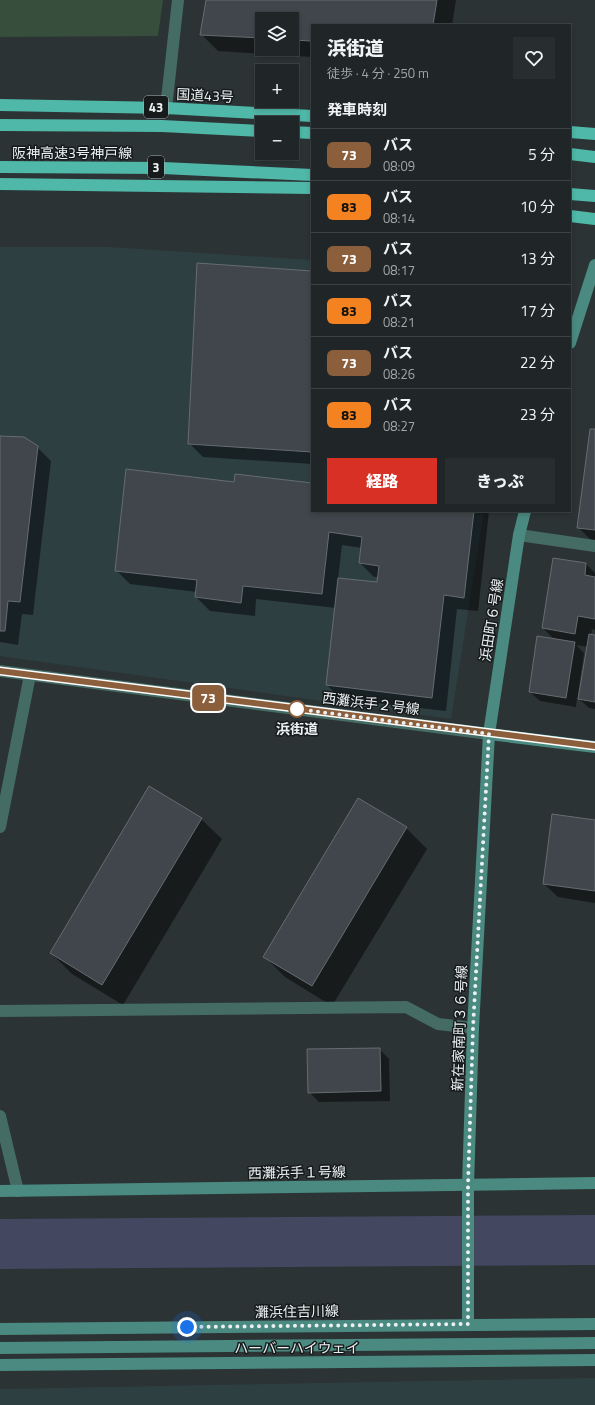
<!DOCTYPE html>
<html lang="ja">
<meta charset="utf-8">
<style>
body{margin:0;font-family:"Titillium Web","Noto Sans JP",sans-serif;background:#282e30;color:#f1f3f6;height:100vh;display:flex;flex-direction:column;font-size:15px;white-space:nowrap}
*{box-sizing:border-box;margin:0}
p{font-size:13px;color:#a2a5a8}
.icon{flex:none;width:22px;height:22px;fill:none;stroke:currentColor;stroke-width:2;stroke-linecap:round;stroke-linejoin:round}
.map{position:relative;flex:1;overflow:hidden}
.drawer{position:absolute;left:311px;top:24px;width:260px;height:488px;display:flex;flex-direction:column;background:#202628;border-radius:0px;box-shadow:0 2px 6px #0003,0 0 0 1px #3d4345}
.drawer>*{flex:none}
.badge{padding:0 8px;border-radius:6px;font-size:14px;line-height:26px}
.tools{position:absolute;left:255px;top:12px;display:grid;gap:8px}
.tools a{display:grid;place-items:center;width:44px;height:44px;border-radius:0px;background:#202628;box-shadow:0 2px 6px #0003,0 0 0 1px #3d4345;font-size:20px}
.you{position:absolute;width:20px;height:20px;margin:-10px;border:3px solid #fff;border-radius:50%;background:#1a73e8;box-shadow:0 0 0 6px #1a73e833}
.map>.badge{position:absolute;translate:-50% -50%;box-shadow:0 0 0 2px #fff}
h2{padding:0 16px;font-size:15px;line-height:36px}
.round{display:grid;place-items:center;flex:none;width:42px;height:42px;border-radius:0px;background:#282e30}
.overview{display:flex;align-items:center;justify-content:space-between;height:68px;padding:0 16px}
h1{font-size:19px;font-weight:800;line-height:30px}
.cta{display:flex;gap:8px;margin-top:auto;padding:8px 16px}
.cta a{flex:1;height:46px;border-radius:0px;background:#d93025;color:#fff;font-size:16px;font-weight:800;line-height:46px;text-align:center}
.cta a+a{background:#282e30;color:#f1f3f6}
ul{padding:0;list-style:none}
li{display:flex;align-items:center;gap:12px;height:52px;padding:0 16px;border-top:1px solid #3d4345}
li div{flex:1}
li b{display:block;font-size:15px}
li em{font-style:normal}
li .badge{min-width:44px;font-weight:700;text-align:center}
.map>svg:first-child{display:block}
.built{fill:#2e3f42}
.green{fill:#384e3c}
.shadow{fill:#0007;fill-rule:evenodd}
.lines{fill:none;stroke-linecap:round;stroke-linejoin:round}
.river{stroke:#43475f;stroke-width:50}
.building{fill:#40464b;stroke:#666c72}
.lane{stroke:#446b64;stroke-width:12}
.street{stroke:#446b64;stroke-width:12}
.secondary{stroke:#4a8a80;stroke-width:12}
.highway{stroke:#4fb8a8;stroke-width:12}
.line-casing{stroke:#fff;stroke-width:9}
.line{stroke:#8b5e3c;stroke-width:6}
.walk{stroke:#ebf0f2;stroke-width:4;stroke-dasharray:0 7.2}
.stop-dot{fill:#fff;stroke:#8b5e3c;stroke-width:2}
.labels{text-anchor:middle;dominant-baseline:central;stroke-width:3;stroke-linejoin:round;paint-order:stroke}
.shield{fill:#161a1b;stroke:#abb0b2;stroke-width:1}
.shield-label{font-size:13px;font-weight:bold;fill:#ebf0f2}
.street-label{font-size:14px;fill:#ebf0f2;stroke:#161a1b}
.stop-label{font-size:14px;font-weight:bold;fill:#ebf0f2;stroke:#161a1b}
</style>
<div class="map">
<svg width="595" height="1405" viewBox="0 0 595 1405">
<rect width="100%" height="100%" fill="#2b3335"/>
<!-- built -->
<g class="built">
<polygon points="0,247 107,247 312,260 312,511 484,511 451,719 0,656"/>
<polygon points="595,1378 595,1405 0,1405 0,1389"/>
</g>
<!-- green -->
<polygon class="green" points="0,0 163,0 158,36 0,37"/>
<!-- shadow -->
<g class="shadow">
<path d="M207 0H456L452 25H312V57L218 51 201 34ZM262 19H292V49H262Z"/>
<polygon points="312,272 312,464 203,457 189,443"/>
<polygon points="595,430 595,544 578,527"/>
<polygon points="0,437 37,447 51,461 33,615 22,614 18,645 0,642"/>
<path d="M235 483 312 484V511H489L478 611 457 609 446 711 341 699 327 685 336 608 256 599 255 616 210 611 196 597 197 592 130 584 116 570ZM342 545 362 548 360 563 374 577H379L378 583 338 579Z"/>
<path d="M586 564 595 573V630L592 629 591 635 595 636V709L589 708 577 697 576 707 540 701 530 692 555 640 543 628ZM576 645 588 647 580 694H578L584 653Z"/>
<polygon points="201,819 222,839 123,1005 72,974 51,953"/>
<polygon points="595,821 595,903 558,897 544,884"/>
<polygon points="406,828 427,849 332,1006 285,977 265,957"/>
<polygon points="379,1049 389,1059 390,1101 319,1102 309,1092"/>
</g>
<g class="lines">
<!-- river -->
<polyline class="river" points="0,1244 595,1240"/>
</g>
<!-- building -->
<g class="building">
<polygon points="206,0 437,0 433,25 312,25 312,41 292,40 292,19 262,19 262,38 200,35"/>
<polygon points="197,263 312,271 312,452 188,444"/>
<polygon points="590,429 595,429 595,530 577,528"/>
<polygon points="0,436 24,437 38,446 20,602 8,601 5,631 0,631"/>
<polygon points="126,469 234,482 235,474 312,483 312,511 474,511 464,598 444,595 432,698 326,685 338,578 377,582 379,566 359,563 362,537 329,532 322,594 243,586 241,603 195,597 197,580 115,571"/>
<polygon points="553,558 586,563 585,575 595,577 595,619 578,616 575,634 542,628"/>
<polygon points="589,634 595,635 595,702 578,699"/>
<polygon points="537,636 575,642 566,698 529,692"/>
<polygon points="149,786 202,818 102,985 50,953"/>
<polygon points="358,798 407,827 312,986 263,957"/>
<polygon points="552,814 595,820 595,891 543,884"/>
<polygon points="380,1048 381,1091 308,1093 307,1049"/>
</g>
<g class="lines">
<!-- lane -->
<g class="lane">
<polyline points="0,827 30,675"/>
<polyline points="0,1116 18,1191"/>
</g>
<!-- street -->
<g class="street">
<polyline points="166,108 178,0"/>
<polyline points="519,535 595,546"/>
<polyline points="0,671 489,734"/>
<polyline points="0,1011 406,1007 438,1024 473,1028"/>
</g>
<!-- secondary -->
<g class="secondary">
<polyline points="570,343 595,265"/>
<polyline points="489,734 595,747"/>
<polyline points="0,1191 595,1183"/>
<polyline points="468,1324 468,1185 473,1028 489,734 519,535 525,511"/>
<polyline points="0,1329 595,1324"/>
<polyline points="0,1348 595,1343"/>
<polyline points="0,1365 595,1360"/>
</g>
<!-- highway -->
<g class="highway">
<polyline points="0,105 166,108 312,116"/>
<polyline points="0,125 162,126 262,131"/>
<polyline points="292,132 312,133"/>
<polyline points="570,132 595,134"/>
<polyline points="570,154 595,157"/>
<polyline points="0,167 163,168 312,175"/>
<polyline points="0,184 312,188"/>
<polyline points="570,194 595,196"/>
<polyline points="570,216 595,219"/>
</g>
</g>
<g class="lines">
<!-- line casing -->
<g class="line-casing">
<polyline id="line" points="0,671 595,746"/>
</g>
<!-- line -->
<use href="#line" class="line"/>
<!-- walk -->
<polyline class="walk" points="187,1327 468,1324 468,1185 473,1028 489,734 297,709"/>
</g>
<!-- markers -->
<circle class="stop-dot" cx="297" cy="709" r="8"/>
<g class="labels">
<!-- shield labels -->
<g class="shield">
<rect x="144" y="96" width="24" height="22" rx="3"/>
<rect x="148" y="156" width="16" height="22" rx="3"/>
</g>
<g class="shield-label">
<text x="156" y="107">43</text>
<text x="156" y="167">3</text>
</g>
<!-- street labels -->
<g class="street-label">
<text transform="translate(205 95) rotate(3)">国道43号</text>
<text x="72" y="152">阪神高速3号神戸線</text>
<text transform="translate(491 620) rotate(-81)">浜田町６号線</text>
<text transform="translate(371 703) rotate(7)">西灘浜手２号線</text>
<text transform="translate(459 1028) rotate(-88)">新在家南町３６号線</text>
<text transform="translate(297 1172) rotate(-1)">西灘浜手１号線</text>
<text transform="translate(297 1311) rotate(-1)">灘浜住吉川線</text>
<text x="297" y="1347">ハーバーハイウェイ</text>
</g>
<!-- stop labels -->
<g class="stop-label">
<text x="297" y="728">浜街道</text>
</g>
</g>
</svg>
<div class="tools">
<a><svg class="icon" aria-label="layers" viewBox="0 0 24 24"><path d="M12 4l9 5-9 5-9-5zM3 14l9 5 9-5"/></svg></a>
<a>+</a>
<a>−</a>
</div>
<div class="you" style="left:187px;top:1327px"></div>
<b class="badge" style="left:208px;top:698px;background:#8b5e3c;color:#fff">73</b>
<section class="drawer">
<div class="overview"><div><h1>浜街道</h1><p>徒歩 · 4 分 · 250 m</p></div><a class="round"><svg class="icon" aria-label="heart" viewBox="0 0 24 24"><path d="M12 20l-8-8c-3-5 5-10 8-4 3-6 11-1 8 4z"/></svg></a></div>
<h2>発車時刻</h2>
<ul>
<li><span class="badge" style="background:#8b5e3c;color:#fff">73</span><div><b>バス</b><p>08:09</p></div><em>5 分</em></li>
<li><span class="badge" style="background:#f58220;color:#111">83</span><div><b>バス</b><p>08:14</p></div><em>10 分</em></li>
<li><span class="badge" style="background:#8b5e3c;color:#fff">73</span><div><b>バス</b><p>08:17</p></div><em>13 分</em></li>
<li><span class="badge" style="background:#f58220;color:#111">83</span><div><b>バス</b><p>08:21</p></div><em>17 分</em></li>
<li><span class="badge" style="background:#8b5e3c;color:#fff">73</span><div><b>バス</b><p>08:26</p></div><em>22 分</em></li>
<li><span class="badge" style="background:#f58220;color:#111">83</span><div><b>バス</b><p>08:27</p></div><em>23 分</em></li>
</ul>
<div class="cta"><a>経路</a><a>きっぷ</a></div>
</section>
</div>
